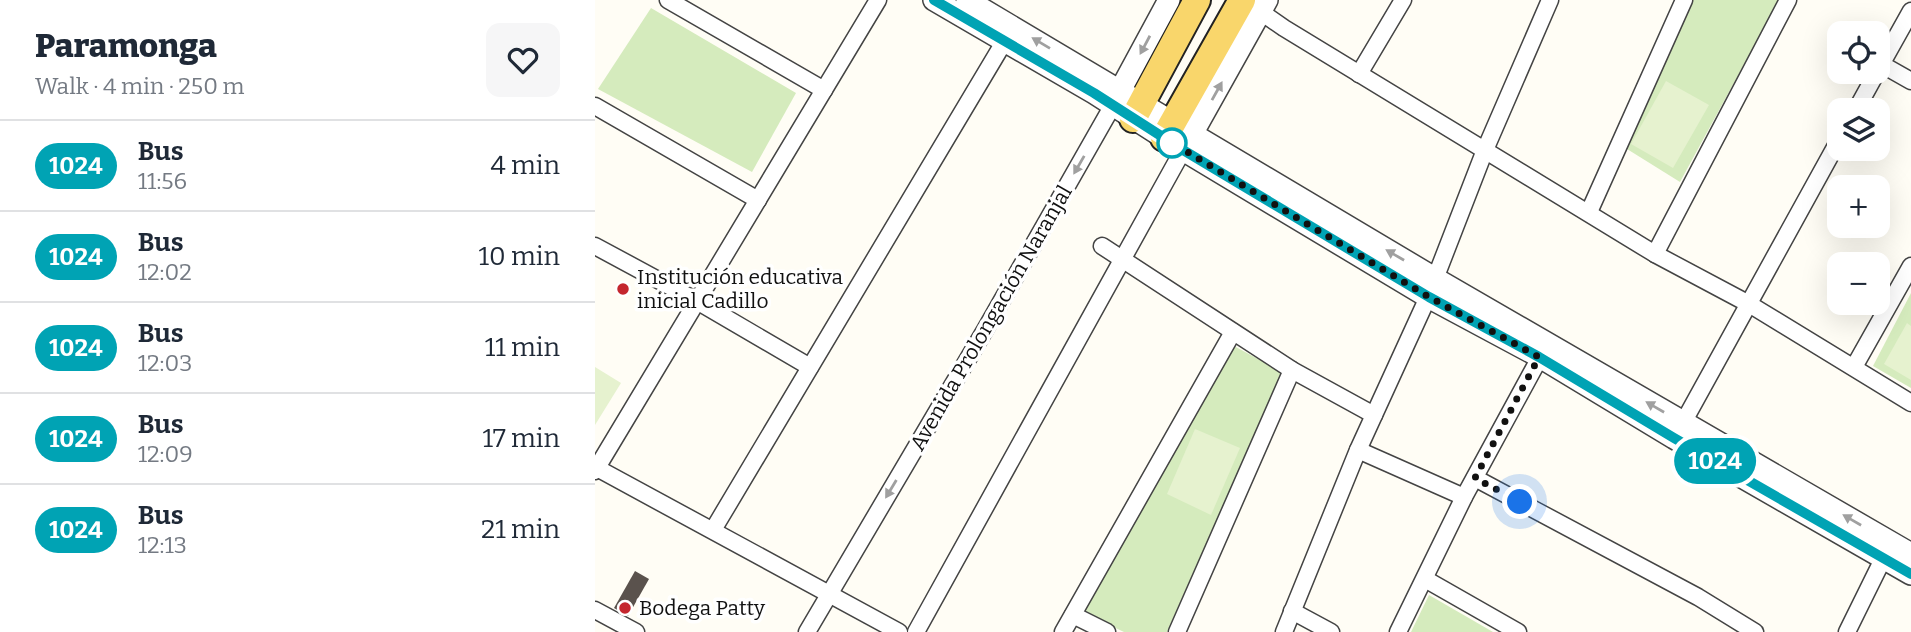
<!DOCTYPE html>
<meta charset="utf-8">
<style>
body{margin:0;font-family:Bitter,serif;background:#f6f6f7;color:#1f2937;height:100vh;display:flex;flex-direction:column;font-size:26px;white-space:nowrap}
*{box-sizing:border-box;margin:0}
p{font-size:23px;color:#747a83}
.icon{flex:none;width:38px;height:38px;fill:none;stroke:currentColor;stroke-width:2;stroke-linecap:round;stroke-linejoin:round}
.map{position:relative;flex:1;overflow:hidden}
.details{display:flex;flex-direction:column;background:#fff;width:595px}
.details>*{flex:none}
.badge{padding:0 14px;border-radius:23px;font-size:24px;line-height:46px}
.buttons{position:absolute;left:1232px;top:21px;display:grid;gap:14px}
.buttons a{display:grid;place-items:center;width:63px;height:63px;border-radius:14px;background:#fff;box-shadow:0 7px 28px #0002;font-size:35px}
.you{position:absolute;width:35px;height:35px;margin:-18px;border:5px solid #fff;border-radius:50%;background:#1a73e8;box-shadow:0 0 0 10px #1a73e833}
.map>.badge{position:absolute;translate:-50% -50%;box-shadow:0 0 0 4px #fff}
.round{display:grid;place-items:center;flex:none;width:74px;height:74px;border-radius:14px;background:#f6f6f7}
.summary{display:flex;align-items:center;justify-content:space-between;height:119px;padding:0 35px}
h1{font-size:33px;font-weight:800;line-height:52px}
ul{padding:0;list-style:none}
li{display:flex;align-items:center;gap:21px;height:91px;padding:0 35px;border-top:2px solid #e0e1e3}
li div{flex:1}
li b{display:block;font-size:26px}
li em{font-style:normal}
li .badge{min-width:77px;font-weight:700;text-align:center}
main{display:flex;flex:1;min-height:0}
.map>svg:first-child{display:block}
.green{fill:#d5ebbd}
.pitch{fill:#e6f2cf}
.building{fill:#5a524d}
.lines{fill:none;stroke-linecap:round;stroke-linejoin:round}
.minor-casing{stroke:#444;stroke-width:19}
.tertiary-casing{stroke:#444;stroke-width:24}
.primary-casing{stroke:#222;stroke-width:30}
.minor{stroke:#fff;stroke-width:16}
.tertiary{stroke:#fff;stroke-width:21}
.primary{stroke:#f9d66b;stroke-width:26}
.oneway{fill:#a0a0a0}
.line-casing{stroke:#fff;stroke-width:16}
.line{stroke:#00a3b4;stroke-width:10}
.walk{stroke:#111;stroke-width:7;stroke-dasharray:0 12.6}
.stop-dot{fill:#fff;stroke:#00a3b4;stroke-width:3.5}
.poi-dot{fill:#c4262e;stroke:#fff;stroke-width:2.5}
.labels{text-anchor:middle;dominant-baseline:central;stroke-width:7;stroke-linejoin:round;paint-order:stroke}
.poi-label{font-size:21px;fill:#111;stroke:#fff;text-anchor:start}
.street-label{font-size:21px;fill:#111;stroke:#fff}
</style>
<main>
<section class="details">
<div class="summary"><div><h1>Paramonga</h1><p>Walk · 4 min · 250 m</p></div><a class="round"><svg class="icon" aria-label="heart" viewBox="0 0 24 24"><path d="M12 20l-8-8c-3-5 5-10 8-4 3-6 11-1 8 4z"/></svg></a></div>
<ul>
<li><span class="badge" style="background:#00a3b4;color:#fff">1024</span><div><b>Bus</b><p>11:56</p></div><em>4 min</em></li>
<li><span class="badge" style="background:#00a3b4;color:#fff">1024</span><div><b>Bus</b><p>12:02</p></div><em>10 min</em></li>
<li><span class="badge" style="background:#00a3b4;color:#fff">1024</span><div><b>Bus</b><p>12:03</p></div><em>11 min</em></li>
<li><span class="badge" style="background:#00a3b4;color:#fff">1024</span><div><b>Bus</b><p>12:09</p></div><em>17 min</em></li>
<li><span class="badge" style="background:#00a3b4;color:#fff">1024</span><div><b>Bus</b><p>12:13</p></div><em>21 min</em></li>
</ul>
</section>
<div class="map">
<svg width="1316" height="632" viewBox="0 0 1316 632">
<rect width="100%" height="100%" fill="#fffdf5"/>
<!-- green -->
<g class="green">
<polygon points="1094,0 1184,0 1085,182 1024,144"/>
<polygon points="56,8 201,93 157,172 3,89"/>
<polygon points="1316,293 1316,388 1278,366"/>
<polygon points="639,346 687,372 572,632 529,632 489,613"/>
<polygon points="834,595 898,632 816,632"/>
</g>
<!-- pitch -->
<g class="pitch">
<polygon points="1071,81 1114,105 1078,168 1036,144"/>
<polygon points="1312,323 1316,326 1316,380 1289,364"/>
<polygon points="0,367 26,383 0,425"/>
<polygon points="600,429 645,448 616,515 572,494"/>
</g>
<!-- building -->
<polygon class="building" points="40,571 54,579 33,616 19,608"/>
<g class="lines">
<!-- minor casing -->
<g class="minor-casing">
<g id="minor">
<polyline points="73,0 229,90"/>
<polyline points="666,12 689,28 1060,254 1154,304 1316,403"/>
<polyline points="1286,64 1316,81"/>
<polyline points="1283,70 1316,11"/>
<polyline points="764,74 808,0"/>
<polyline points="0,106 163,200"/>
<polyline points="1261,110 1282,72"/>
<polyline points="994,212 1089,0"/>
<polyline points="0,246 102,301 215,367"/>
<polyline points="507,246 697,370 779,415"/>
<polyline points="1060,254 1193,0"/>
<polyline points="1259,367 1316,266"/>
<polyline points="1083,432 1244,140"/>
<polyline points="763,450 869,497"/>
<polyline points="0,467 304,632"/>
<polyline points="0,471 283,0"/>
<polyline points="880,478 1103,597 1160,632"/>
<polyline points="118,530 415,32"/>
<polyline points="830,579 923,632"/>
<polyline points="0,610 41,632"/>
<polyline points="697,611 736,632"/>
<polyline points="478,615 512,632"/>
<polyline points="212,632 390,330 518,105"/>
<polyline points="321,632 588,150"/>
<polyline points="468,632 638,332"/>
<polyline points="582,632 697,370"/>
<polyline points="689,632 763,450 833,297 890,150 955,0"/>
<polyline points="803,632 869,497 950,348"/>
<polyline points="1252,632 1288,559"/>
</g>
</g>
<!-- tertiary casing -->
<g class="tertiary-casing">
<g id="tertiary">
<polyline points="339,0 499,93 588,150 833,297 945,357 1079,438 1316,574"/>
<polyline points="372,0 841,279 1316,554"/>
<polyline points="520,100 574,0"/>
<polyline points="591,145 672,0"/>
</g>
</g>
<!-- primary casing -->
<g class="primary-casing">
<g id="primary">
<polyline points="538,119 602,0"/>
<polyline points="569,138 647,0"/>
</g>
</g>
<!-- minor -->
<use href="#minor" class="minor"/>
<!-- tertiary -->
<use href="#tertiary" class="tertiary"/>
<!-- primary -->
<use href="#primary" class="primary"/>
</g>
<!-- one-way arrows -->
<defs><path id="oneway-solid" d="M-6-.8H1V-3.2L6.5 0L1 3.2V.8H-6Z" transform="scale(1.75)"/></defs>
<g class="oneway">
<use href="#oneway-solid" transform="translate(446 43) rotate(-149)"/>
<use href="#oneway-solid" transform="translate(550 45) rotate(118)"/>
<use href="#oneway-solid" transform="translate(622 91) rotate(-61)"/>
<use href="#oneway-solid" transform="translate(484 165) rotate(120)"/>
<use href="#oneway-solid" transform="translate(800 255) rotate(-150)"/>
<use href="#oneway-solid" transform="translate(1060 407) rotate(-150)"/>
<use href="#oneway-solid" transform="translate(296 489) rotate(121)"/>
<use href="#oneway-solid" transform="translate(1257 520) rotate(-150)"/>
</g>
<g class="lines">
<!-- line casing -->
<g class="line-casing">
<polyline id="line" points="339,0 499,93 588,150 834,297 944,357 1079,438 1316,574"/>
</g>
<!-- line -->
<use href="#line" class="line"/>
<!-- walk -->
<polyline class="walk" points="577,143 569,138 834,297 944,357 880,478 925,502"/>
</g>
<!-- markers -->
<circle class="stop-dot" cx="577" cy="143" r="14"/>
<g class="poi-dot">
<circle cx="28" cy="289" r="7"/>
<circle cx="30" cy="608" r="7"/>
</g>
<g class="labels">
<!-- poi labels -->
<g class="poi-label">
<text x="42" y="277">Institución educativa<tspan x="42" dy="24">inicial Cadillo</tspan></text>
<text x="44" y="608">Bodega Patty</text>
</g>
<!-- street labels -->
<g class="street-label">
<text transform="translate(396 318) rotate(-60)">Avenida Prolongación Naranjal</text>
</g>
</g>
</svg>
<div class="buttons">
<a><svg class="icon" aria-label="locate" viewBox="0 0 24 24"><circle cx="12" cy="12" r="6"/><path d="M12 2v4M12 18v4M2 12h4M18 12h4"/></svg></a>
<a><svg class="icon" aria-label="layers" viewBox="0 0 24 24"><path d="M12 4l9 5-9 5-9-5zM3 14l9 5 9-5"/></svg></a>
<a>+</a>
<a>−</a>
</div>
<div class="you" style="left:925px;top:502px"></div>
<b class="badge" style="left:1120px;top:461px;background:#00a3b4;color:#fff">1024</b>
</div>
</main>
